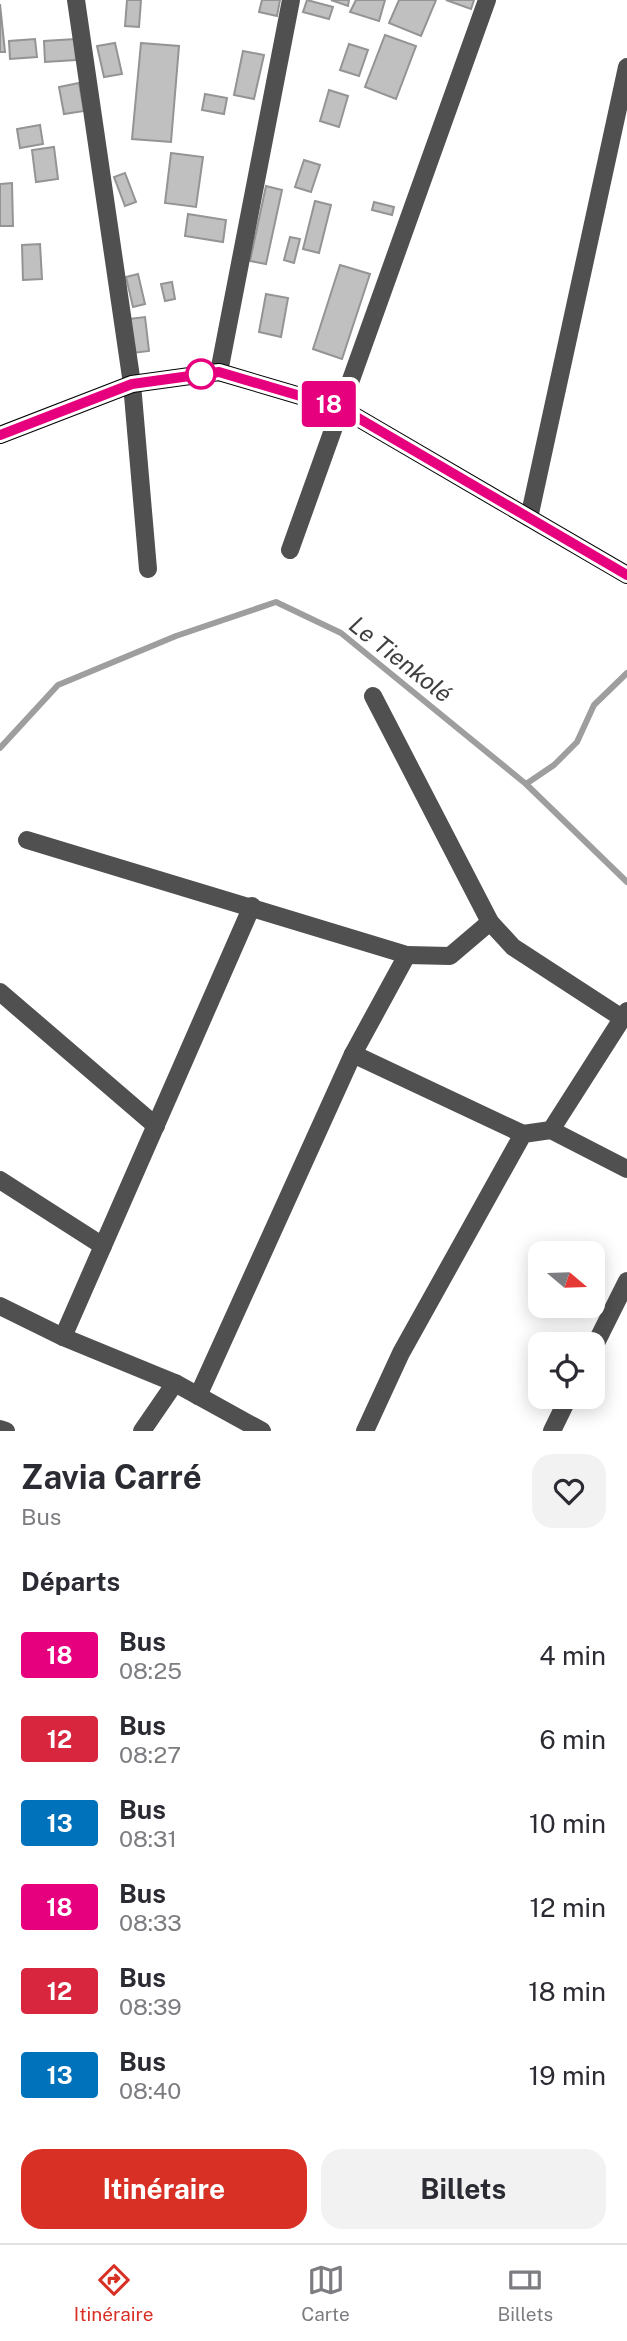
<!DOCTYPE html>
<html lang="fr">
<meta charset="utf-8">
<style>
body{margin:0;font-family:"Public Sans",sans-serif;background:#f2f2f3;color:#2b2b33;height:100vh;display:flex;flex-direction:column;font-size:26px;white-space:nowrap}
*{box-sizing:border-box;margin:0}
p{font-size:23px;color:#7c7c81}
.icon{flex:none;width:38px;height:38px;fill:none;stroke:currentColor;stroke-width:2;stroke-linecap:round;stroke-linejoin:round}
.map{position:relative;height:1431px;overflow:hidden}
.panel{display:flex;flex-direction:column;background:#fff;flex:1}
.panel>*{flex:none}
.badge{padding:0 14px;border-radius:5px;font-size:24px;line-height:46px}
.needle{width:46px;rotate:109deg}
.buttons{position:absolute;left:528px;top:1241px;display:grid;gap:14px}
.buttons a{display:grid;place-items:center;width:77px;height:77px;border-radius:14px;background:#fff;box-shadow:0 4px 18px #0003;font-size:35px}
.map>.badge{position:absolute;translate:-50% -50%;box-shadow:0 0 0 4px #fff}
h2{padding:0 21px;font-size:26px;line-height:63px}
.round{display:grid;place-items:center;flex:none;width:74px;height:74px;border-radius:21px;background:#f2f2f3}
.headline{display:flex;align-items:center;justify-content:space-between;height:119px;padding:0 21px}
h1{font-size:33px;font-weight:700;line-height:52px}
.button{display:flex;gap:14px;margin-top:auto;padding:14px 21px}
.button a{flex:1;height:80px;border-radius:21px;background:#d93025;color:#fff;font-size:28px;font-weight:700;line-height:80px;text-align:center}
.button a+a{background:#f2f2f3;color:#2b2b33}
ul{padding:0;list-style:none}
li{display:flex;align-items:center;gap:21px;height:84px;padding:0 21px}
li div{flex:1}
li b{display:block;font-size:26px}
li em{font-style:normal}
li .badge{min-width:77px;font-weight:700;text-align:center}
.dock{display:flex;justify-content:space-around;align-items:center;height:98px;border-top:2px solid #e1e1e2;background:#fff;font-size:19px;color:#7c7c81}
.dock a{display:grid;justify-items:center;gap:4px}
.dock .active{color:#d93025}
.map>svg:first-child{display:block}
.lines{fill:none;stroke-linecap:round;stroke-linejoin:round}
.stream{stroke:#9e9e9e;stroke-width:6}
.building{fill:#c0c0c0;stroke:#949494;stroke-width:2}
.minor{stroke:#505050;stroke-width:18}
.major{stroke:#000;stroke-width:18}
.line-casing{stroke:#fff;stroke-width:16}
.line{stroke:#e6007e;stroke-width:10}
.stop-dot{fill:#fff;stroke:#e6007e;stroke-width:3.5}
.labels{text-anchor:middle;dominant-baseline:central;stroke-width:7;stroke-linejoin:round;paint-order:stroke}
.water-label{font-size:24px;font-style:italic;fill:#3f3f3f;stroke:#fff}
</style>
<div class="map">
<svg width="627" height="1431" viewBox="0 0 627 1431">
<rect width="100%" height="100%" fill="#fff"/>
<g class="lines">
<!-- stream -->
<g class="stream">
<polyline points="0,748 58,685 176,636 276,602 341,633 526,784 554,765 577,742 594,705 627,673"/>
<polyline points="526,784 627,882"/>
</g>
</g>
<!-- building -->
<g class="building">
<polygon points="127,0 141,0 139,27 125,26"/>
<polygon points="262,0 280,0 277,16 259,12"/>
<polygon points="307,0 333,7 329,19 303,12"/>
<polygon points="331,0 349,0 348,6"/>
<polygon points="356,0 385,0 379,21 350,12"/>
<polygon points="399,0 436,0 421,36 389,23"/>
<polygon points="446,0 474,0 471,9"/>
<polygon points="0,4 5,52 0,52"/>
<polygon points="385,35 416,46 396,99 365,87"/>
<polygon points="35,39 37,57 10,59 9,41"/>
<polygon points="75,39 76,60 45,62 44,41"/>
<polygon points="115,43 122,74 104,77 97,46"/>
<polygon points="141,43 179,46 171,142 132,139"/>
<polygon points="349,44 368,50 359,76 340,70"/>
<polygon points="243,51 264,55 254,99 234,95"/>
<polygon points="79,83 84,111 64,114 59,87"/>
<polygon points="329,90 348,96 339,127 320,121"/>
<polygon points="205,94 227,98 224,114 202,110"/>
<polygon points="40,125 43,144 20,148 17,129"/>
<polygon points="54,147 58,179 36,182 32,150"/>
<polygon points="171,153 203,157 196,207 165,203"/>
<polygon points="304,160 320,165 311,192 295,187"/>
<polygon points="125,173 136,202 125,206 114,177"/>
<polygon points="12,183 13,226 0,226 0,184"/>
<polygon points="266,186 282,190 266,264 250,261"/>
<polygon points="315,201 331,205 319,253 303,249"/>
<polygon points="374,202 394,207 392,215 372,210"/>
<polygon points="188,214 226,220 223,242 185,236"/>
<polygon points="290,237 300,239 294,263 284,260"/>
<polygon points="40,244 42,279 23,280 22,245"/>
<polygon points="340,265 370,274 342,359 313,349"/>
<polygon points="138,274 145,304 133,307 126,277"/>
<polygon points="172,282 175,299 165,301 161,284"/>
<polygon points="266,294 288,298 281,337 259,332"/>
<polygon points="145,317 149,351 133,353 128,319"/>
</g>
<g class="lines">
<!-- minor -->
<g class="minor">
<polyline points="76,0 132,384 148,569"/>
<polyline points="219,372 291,0"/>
<polyline points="529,518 627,67"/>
<polyline points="290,550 487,0"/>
<polyline points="373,696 490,922 513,947 622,1018"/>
<polyline points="27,840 407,955 353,1054 198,1396"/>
<polyline points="407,955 450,956 490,922"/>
<polyline points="0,992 156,1126"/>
<polyline points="353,1054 523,1134"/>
<polyline points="551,1130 627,1011"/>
<polyline points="0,1180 103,1246"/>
<polyline points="0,1306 63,1337 175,1383 262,1431"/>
<polyline points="63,1337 252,906"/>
<polyline points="593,1349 627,1281"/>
<polyline points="0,1429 6,1431"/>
<polyline points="142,1431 175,1383"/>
<polyline points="365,1431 401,1353 523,1134 551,1130 627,1169"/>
<polyline points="552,1431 569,1396"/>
</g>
<!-- major -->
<polyline class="major" points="0,435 132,384 219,372 341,408 627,575"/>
</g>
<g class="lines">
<!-- line casing -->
<g class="line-casing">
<polyline id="line" points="0,435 132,384 219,372 341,408 627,575"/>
</g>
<!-- line -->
<use href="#line" class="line"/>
</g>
<!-- markers -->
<circle class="stop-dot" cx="201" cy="374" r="14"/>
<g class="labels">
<!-- water labels -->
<g class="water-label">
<text transform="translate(401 659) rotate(38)">Le Tienkolé</text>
</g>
</g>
</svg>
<div class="buttons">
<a><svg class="needle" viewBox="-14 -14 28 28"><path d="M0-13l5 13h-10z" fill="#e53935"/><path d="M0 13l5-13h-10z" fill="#7c7c81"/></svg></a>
<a><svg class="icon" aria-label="locate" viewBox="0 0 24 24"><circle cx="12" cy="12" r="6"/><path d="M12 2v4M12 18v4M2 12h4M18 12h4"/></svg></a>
</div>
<b class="badge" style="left:329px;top:404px;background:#e6007e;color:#fff">18</b>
</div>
<section class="panel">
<div class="headline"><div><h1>Zavia Carré</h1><p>Bus</p></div><a class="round"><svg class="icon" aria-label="heart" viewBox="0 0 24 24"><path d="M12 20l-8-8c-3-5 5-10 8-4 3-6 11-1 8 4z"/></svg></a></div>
<h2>Départs</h2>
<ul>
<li><span class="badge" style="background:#e6007e;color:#fff">18</span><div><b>Bus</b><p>08:25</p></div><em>4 min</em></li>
<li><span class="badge" style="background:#d7263d;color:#fff">12</span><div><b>Bus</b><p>08:27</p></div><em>6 min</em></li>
<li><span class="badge" style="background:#0072bc;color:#fff">13</span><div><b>Bus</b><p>08:31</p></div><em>10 min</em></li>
<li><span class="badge" style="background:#e6007e;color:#fff">18</span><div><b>Bus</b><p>08:33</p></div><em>12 min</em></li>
<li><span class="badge" style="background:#d7263d;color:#fff">12</span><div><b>Bus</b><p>08:39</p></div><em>18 min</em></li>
<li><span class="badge" style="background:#0072bc;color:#fff">13</span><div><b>Bus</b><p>08:40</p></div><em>19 min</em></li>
</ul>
<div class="button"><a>Itinéraire</a><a>Billets</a></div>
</section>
<nav class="dock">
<a class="active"><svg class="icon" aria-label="directions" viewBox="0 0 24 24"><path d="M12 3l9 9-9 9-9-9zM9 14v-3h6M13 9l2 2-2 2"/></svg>Itinéraire</a>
<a><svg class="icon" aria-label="map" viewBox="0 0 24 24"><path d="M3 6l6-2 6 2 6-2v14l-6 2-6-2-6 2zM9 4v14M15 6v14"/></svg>Carte</a>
<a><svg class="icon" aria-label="tickets" viewBox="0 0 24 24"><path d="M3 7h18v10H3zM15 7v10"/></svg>Billets</a>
</nav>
